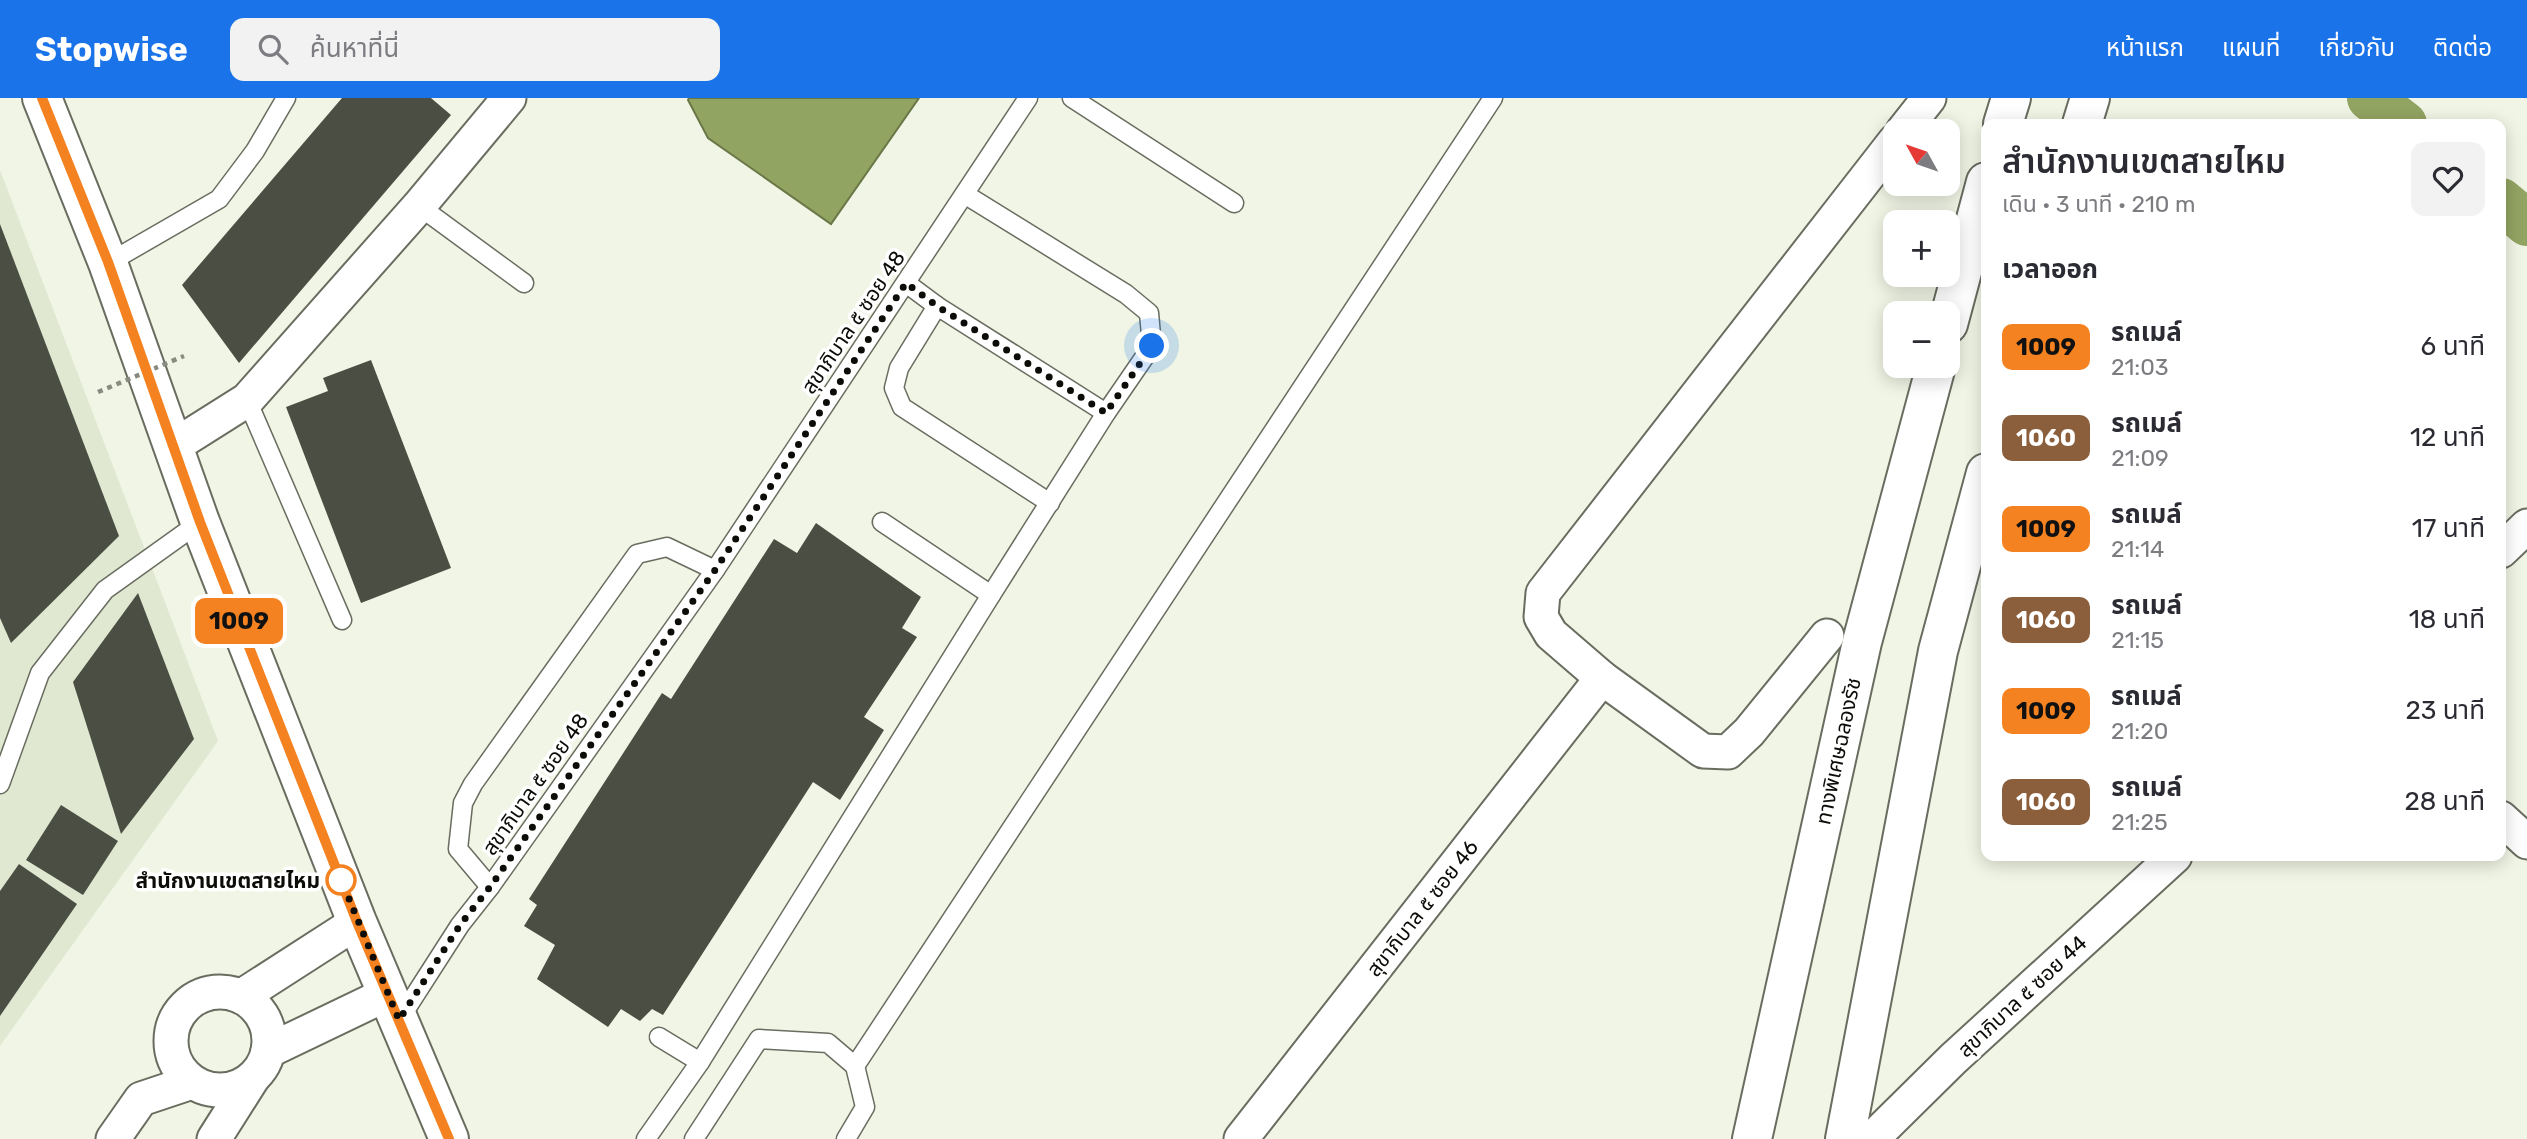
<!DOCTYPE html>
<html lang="th">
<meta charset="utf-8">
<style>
body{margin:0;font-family:Rubik,"Noto Sans Thai",sans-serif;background:#f2f2f3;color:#2b2b33;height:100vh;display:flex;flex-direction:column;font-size:26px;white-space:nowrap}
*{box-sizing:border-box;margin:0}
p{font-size:23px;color:#7c7c81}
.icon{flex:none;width:38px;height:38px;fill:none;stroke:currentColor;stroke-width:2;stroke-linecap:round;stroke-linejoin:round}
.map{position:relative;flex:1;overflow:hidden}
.details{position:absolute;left:1981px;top:21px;width:525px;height:742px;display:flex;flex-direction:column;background:#fff;border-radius:14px;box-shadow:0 4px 18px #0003}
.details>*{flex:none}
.badge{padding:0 14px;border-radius:10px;font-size:24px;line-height:46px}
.needle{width:46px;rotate:310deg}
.controls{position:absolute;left:1883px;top:21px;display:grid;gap:14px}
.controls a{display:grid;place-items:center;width:77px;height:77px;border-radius:14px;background:#fff;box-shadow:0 4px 18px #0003;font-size:35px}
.you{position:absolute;width:35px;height:35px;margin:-18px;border:5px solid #fff;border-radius:50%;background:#1a73e8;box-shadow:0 0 0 10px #1a73e833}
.map>.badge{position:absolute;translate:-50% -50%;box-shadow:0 0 0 4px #fff}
h2{padding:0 21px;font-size:26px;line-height:63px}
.round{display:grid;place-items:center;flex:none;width:74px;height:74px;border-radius:14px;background:#f2f2f3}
.head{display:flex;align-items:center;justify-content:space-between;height:119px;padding:0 21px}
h1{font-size:33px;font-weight:600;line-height:52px}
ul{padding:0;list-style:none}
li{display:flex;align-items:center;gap:21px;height:91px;padding:0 21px}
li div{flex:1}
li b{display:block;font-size:26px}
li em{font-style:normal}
li .badge{min-width:77px;font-weight:700;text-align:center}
header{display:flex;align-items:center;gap:42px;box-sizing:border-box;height:98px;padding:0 35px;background:#1a73e8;color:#fff}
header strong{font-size:33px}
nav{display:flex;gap:38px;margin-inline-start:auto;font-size:24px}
.search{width:490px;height:63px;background:#f2f2f3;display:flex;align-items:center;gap:18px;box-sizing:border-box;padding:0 24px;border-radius:14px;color:#7c7c81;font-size:26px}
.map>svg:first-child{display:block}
.built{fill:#e1e8d2}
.water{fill:#92a462;stroke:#6a7747;stroke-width:2}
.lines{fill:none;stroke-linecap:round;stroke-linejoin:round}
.canal{stroke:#92a462;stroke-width:46}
.building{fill:#4b4f43}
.lane-casing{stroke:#696d60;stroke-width:21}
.street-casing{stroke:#696d60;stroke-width:37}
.secondary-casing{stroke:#696d60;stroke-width:42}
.highway-casing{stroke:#696d60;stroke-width:42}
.lane{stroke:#fff;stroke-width:18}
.street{stroke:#fff;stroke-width:33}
.secondary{stroke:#fff;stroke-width:38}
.highway{stroke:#fff;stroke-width:38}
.path-bridge{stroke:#888b80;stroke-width:4.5;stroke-dasharray:5 5;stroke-linecap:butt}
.line-casing{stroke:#fff;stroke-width:16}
.line{stroke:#f58220;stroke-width:10}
.walk{stroke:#0c0d08;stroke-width:7;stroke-dasharray:0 12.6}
.stop-dot{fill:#fff;stroke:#f58220;stroke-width:3.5}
.labels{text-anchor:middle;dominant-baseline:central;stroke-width:7;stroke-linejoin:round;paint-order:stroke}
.street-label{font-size:21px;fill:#0c0d08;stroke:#fff}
.stop-label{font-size:21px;font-weight:bold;fill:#0c0d08;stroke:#fff;text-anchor:end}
</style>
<header>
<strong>Stopwise</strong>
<div class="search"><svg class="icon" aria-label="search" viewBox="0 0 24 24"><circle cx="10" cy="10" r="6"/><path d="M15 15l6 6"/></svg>ค้นหาที่นี่</div>
<nav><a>หน้าแรก</a><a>แผนที่</a><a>เกี่ยวกับ</a><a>ติดต่อ</a></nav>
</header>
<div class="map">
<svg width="2527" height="1041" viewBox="0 0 2527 1041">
<rect width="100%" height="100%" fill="#f0f5e5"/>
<!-- built -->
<polygon class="built" points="0,72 218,643 0,948"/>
<!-- water -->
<polygon class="water" points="689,0 919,0 831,126 708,40 688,2"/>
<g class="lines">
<!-- canal -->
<g class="canal">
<polyline points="2370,0 2404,26"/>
<polyline points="2501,103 2527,125"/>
</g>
</g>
<!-- building -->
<g class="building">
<polygon points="342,0 431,0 451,17 239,265 182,187"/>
<polygon points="0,126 119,438 11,545 0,520"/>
<polygon points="371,262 451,470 361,505 286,309 328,293 323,280"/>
<polygon points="816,425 921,499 902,530 917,539 864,619 884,632 840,702 813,684 663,917 652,911 640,923 621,911 608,929 537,881 555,847 524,828 537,807 529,801 662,595 671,601 774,441 797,455"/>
<polygon points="138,495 194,641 121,736 73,584"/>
<polygon points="61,707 118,743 83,797 26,762"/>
<polygon points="19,766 77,806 0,918 0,793"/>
</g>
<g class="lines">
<!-- lane casing -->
<g class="lane-casing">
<g id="lane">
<polyline points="1072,0 1234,105"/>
<polyline points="419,108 524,185"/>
<polyline points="108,165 219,101 255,53 286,0"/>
<polyline points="906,185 937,208 1106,315"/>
<polyline points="937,208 899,270 894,290 902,309 1050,405"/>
<polyline points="247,302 342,522"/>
<polyline points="882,424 991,497"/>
<polyline points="0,686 40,575 105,492 200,424"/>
<polyline points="490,789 715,472 1028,0"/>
<polyline points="399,922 460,827 490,789 458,751 463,705 473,686 637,456 667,449 715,472"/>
<polyline points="659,939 700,964"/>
<polyline points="855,968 1493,0"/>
<polyline points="646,1041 700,964 991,497 1106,315 1152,248 1149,215 1126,196 966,97"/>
<polyline points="694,1041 759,941 828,945 855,968 865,1009 846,1041"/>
</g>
</g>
<!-- street casing -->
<g class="street-casing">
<g id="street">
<polyline points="1903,33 1929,0"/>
<polyline points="174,348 247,302 419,108 509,0"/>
<polyline points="2501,453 2527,428"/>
<polyline points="1827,538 1749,634 1728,654 1703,653 1602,580 1551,536 1541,519 1543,495 1895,43"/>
<polyline points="2501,720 2527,744"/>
<circle cx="220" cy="943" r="49"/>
<polyline points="242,898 357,824"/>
<polyline points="268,953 387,896"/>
<polyline points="113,1041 141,1001 192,984"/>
<polyline points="214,1041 252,981"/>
<polyline points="1241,1041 1602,580"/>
<polyline points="1872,1041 1953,961 2175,758"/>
</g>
</g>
<!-- secondary casing -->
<g class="secondary-casing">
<polyline id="secondary" points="42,0 108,165 200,424 357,824 449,1041"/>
</g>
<!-- highway casing -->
<g class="highway-casing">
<g id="highway">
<polyline points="2003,26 2011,0"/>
<polyline points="2082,26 2090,0"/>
<polyline points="1948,226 1986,84"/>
<polyline points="1752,1041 1862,544 1936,268"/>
<polyline points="1845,1041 1938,553 1986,375"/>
</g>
</g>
<!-- lane -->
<use href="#lane" class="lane"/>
<!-- street -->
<use href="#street" class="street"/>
<!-- secondary -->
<use href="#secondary" class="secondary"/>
<!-- highway -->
<use href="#highway" class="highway"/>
<!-- path-bridge -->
<polyline class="path-bridge" points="98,294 184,258"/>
</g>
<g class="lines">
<!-- line casing -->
<g class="line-casing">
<polyline id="line" points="42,0 108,164 200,424 357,824 449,1041"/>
</g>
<!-- line -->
<use href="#line" class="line"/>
<!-- walk -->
<polyline class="walk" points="341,782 338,774 399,922 460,827 490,789 715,472 906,185 937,208 1106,315 1152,248"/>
</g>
<!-- markers -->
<circle class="stop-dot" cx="341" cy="782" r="14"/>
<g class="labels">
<!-- street labels -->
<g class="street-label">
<text transform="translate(853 224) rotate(-56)">สุขาภิบาล ๕ ซอย 48</text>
<text transform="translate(1838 653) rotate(-78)">ทางพิเศษฉลองรัช</text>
<text transform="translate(535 686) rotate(-55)">สุขาภิบาล ๕ ซอย 48</text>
<text transform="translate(1422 810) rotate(-52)">สุขาภิบาล ๕ ซอย 46</text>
<text transform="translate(2022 898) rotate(-43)">สุขาภิบาล ๕ ซอย 44</text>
</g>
<!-- stop labels -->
<g class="stop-label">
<text x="320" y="782">สำนักงานเขตสายไหม</text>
</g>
</g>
</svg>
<div class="controls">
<a><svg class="needle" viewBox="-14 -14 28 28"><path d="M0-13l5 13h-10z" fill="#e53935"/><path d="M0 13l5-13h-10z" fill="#7c7c81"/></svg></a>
<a>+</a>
<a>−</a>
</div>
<div class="you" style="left:1152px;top:248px"></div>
<b class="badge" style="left:239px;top:523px;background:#f58220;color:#111">1009</b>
<section class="details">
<div class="head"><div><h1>สำนักงานเขตสายไหม</h1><p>เดิน · 3 นาที · 210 m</p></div><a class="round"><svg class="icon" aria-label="heart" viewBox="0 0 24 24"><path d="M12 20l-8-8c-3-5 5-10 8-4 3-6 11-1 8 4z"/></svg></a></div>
<h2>เวลาออก</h2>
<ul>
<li><span class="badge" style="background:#f58220;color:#111">1009</span><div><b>รถเมล์</b><p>21:03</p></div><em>6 นาที</em></li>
<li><span class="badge" style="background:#8b5e3c;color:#fff">1060</span><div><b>รถเมล์</b><p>21:09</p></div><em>12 นาที</em></li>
<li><span class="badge" style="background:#f58220;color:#111">1009</span><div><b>รถเมล์</b><p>21:14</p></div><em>17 นาที</em></li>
<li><span class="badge" style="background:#8b5e3c;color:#fff">1060</span><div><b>รถเมล์</b><p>21:15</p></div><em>18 นาที</em></li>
<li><span class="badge" style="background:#f58220;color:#111">1009</span><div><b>รถเมล์</b><p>21:20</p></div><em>23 นาที</em></li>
<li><span class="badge" style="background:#8b5e3c;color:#fff">1060</span><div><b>รถเมล์</b><p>21:25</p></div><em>28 นาที</em></li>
</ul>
</section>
</div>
